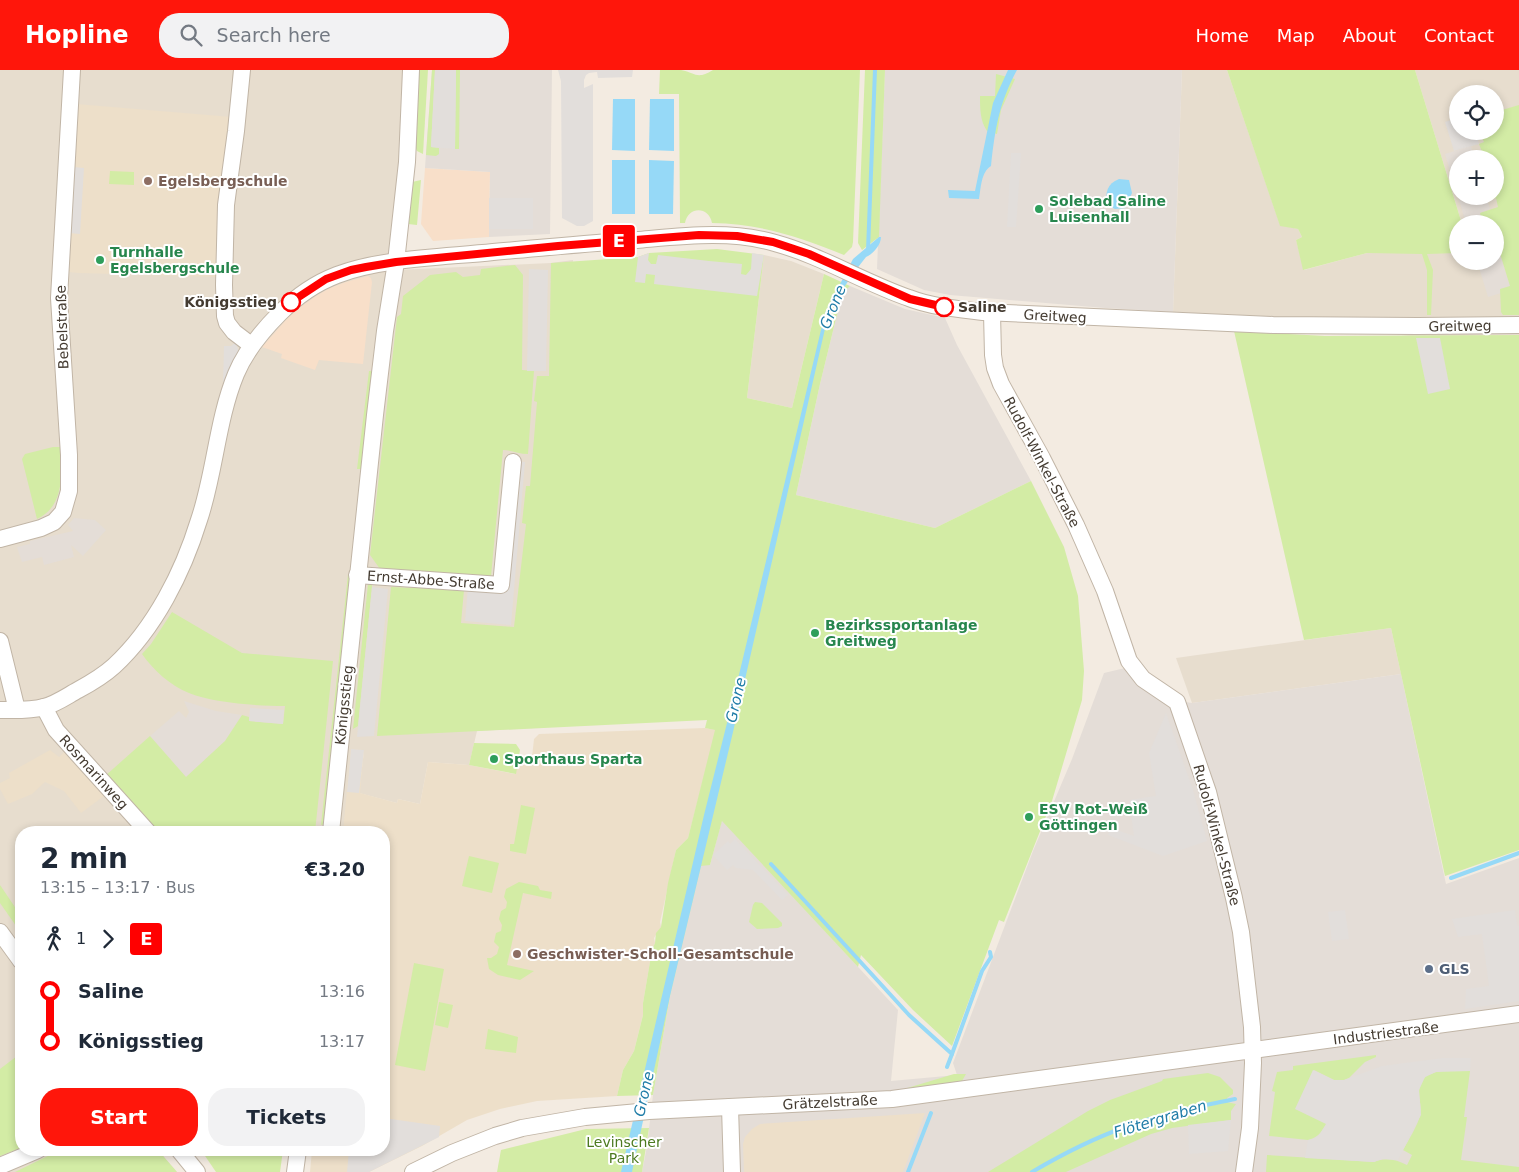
<!DOCTYPE html>
<meta charset="utf-8">
<style>
body{margin:0;font-family:"DejaVu Sans",sans-serif;background:#f2f2f3;color:#1f2937;height:100vh;display:flex;flex-direction:column;font-size:19px;white-space:nowrap}
*{box-sizing:border-box;margin:0}
p{font-size:16px;color:#747a83}
.icon{flex:none;width:28px;height:28px;fill:none;stroke:currentColor;stroke-width:2;stroke-linecap:round;stroke-linejoin:round}
.map{position:relative;flex:1;overflow:hidden}
.panel{position:absolute;left:15px;top:756px;width:375px;height:330px;display:flex;flex-direction:column;background:#fff;border-radius:20px;box-shadow:0 2px 8px #0003}
.panel>*{flex:none}
.badge{padding:0 10px;border-radius:4px;font-size:18px;line-height:32px}
.tools{position:absolute;left:1449px;top:15px;display:grid;gap:10px}
.tools a{display:grid;place-items:center;width:55px;height:55px;border-radius:50%;background:#fff;box-shadow:0 2px 8px #0003;font-size:25px}
.map>.badge{position:absolute;translate:-50% -50%;box-shadow:0 0 0 2px #fff}
.legs{display:flex;align-items:center;gap:8px;height:55px;padding:0 25px;font-size:16px}
.legs p{margin-inline-start:auto}
.summary{display:flex;align-items:center;justify-content:space-between;height:85px;padding:0 25px}
h1{font-size:28px;font-weight:700;line-height:38px}
.button{display:flex;gap:10px;margin-top:auto;padding:10px 25px}
.button a{flex:1;height:58px;border-radius:20px;background:#ff160b;color:#fff;font-size:20px;font-weight:700;line-height:58px;text-align:center}
.button a+a{background:#f2f2f3;color:#1f2937}
ul{padding:0 25px;list-style:none}
li{display:flex;align-items:center;gap:18px;height:50px;font-size:19px}
li i{display:grid;place-items:center;width:8px;height:100%;margin:0 6px;background:currentColor}
li i::after{content:'';width:12px;height:12px;margin:-6px;border:4px solid;border-radius:50%;background:#fff}
li p{margin-inline-start:auto}
li:first-child i{background:linear-gradient(#0000 50%,currentColor 0)}
li:last-child i{background:linear-gradient(currentColor 50%,#0000 0)}
header{display:flex;align-items:center;gap:30px;box-sizing:border-box;height:70px;padding:0 25px;background:#ff160b;color:#fff}
header strong{font-size:24px}
nav{display:flex;gap:28px;margin-inline-start:auto;font-size:18px}
.search{width:350px;height:45px;background:#f2f2f3;display:flex;align-items:center;gap:12px;box-sizing:border-box;padding:0 18px;border-radius:20px;color:#747a83;font-size:19px}
.map>svg:first-child{display:block}
.residential{fill:#e7ddce;fill-rule:evenodd}
.commercial{fill:#f8dfc9}
.industrial{fill:#e4ddd7}
.education{fill:#eddfc9}
.green{fill:#d3eca5}
.parking{fill:#e2dedb}
.water{fill:#96d9f7}
.lines{fill:none;stroke-linecap:round;stroke-linejoin:round}
.stream{stroke:#96d9f7;stroke-width:4}
.minor-casing{stroke:#c1b5a6;stroke-width:18}
.minor{stroke:#fff;stroke-width:16}
.line-1-casing{stroke:#fff;stroke-width:11}
.line-1{stroke:#f00;stroke-width:8}
.education-dot{fill:#8d6e63;stroke:#fff;stroke-width:2}
.leisure-dot{fill:#2e9e5b;stroke:#fff;stroke-width:2}
.stop-1-dot{fill:#fff;stroke:#f00;stroke-width:2.5}
.service-dot{fill:#5c6f8a;stroke:#fff;stroke-width:2}
.labels{text-anchor:middle;dominant-baseline:central;stroke-width:4;stroke-linejoin:round;paint-order:stroke}
.education-label{font-size:14px;font-weight:bold;fill:#785e54;stroke:#fff;text-anchor:start}
.leisure-label{font-size:14px;font-weight:bold;fill:#27864d;stroke:#fff;text-anchor:start}
.stop-label{font-size:14px;font-weight:bold;fill:#443b31;stroke:#fff;text-anchor:end}
.street-label{font-size:14px;fill:#443b31;stroke:#fff}
.service-label{font-size:14px;font-weight:bold;fill:#4e5e75;stroke:#fff;text-anchor:start}
.park-label{font-size:14px;fill:#4c7a20;stroke:#fff}
.water-label{font-size:15px;font-style:italic;fill:#207da8;stroke:#fff}
</style>
<header>
<strong>Hopline</strong>
<div class="search"><svg class="icon" aria-label="search" viewBox="0 0 24 24"><circle cx="10" cy="10" r="6"/><path d="M15 15l6 6"/></svg>Search here</div>
<nav><a>Home</a><a>Map</a><a>About</a><a>Contact</a></nav>
</header>
<div class="map">
<svg width="1519" height="1102" viewBox="0 0 1519 1102">
<rect width="100%" height="100%" fill="#f3ebe1"/>
<!-- residential -->
<g class="residential">
<polygon points="0,0 409,0 396,200 551,193 573,190 535,658 477,661 469,695 428,692 420,734 398,729 397,733 359,723 364,681 343,762 21,762 21,1080 171,1080 161,1084 177,1102 0,1102"/>
<path d="M1182 0H1227L1280 155 1298 159 1302 167 1296 170 1304 200 1367 183H1457L1458 191H1495V154H1462L1415 0H1519V265L1416 267 1264 246 1173 242ZM1458 24H1495V61H1458ZM1458 89H1495V126H1458Z"/>
<polygon points="764,185 791,191 824,204 792,338 747,328"/>
<polygon points="1391,558 1401,604 1192,633 1176,588"/>
</g>
<!-- commercial -->
<g class="commercial">
<polygon points="425,98 490,102 489,167 433,171 421,154"/>
<polygon points="368,206 371,208 372,212 363,294 319,290 315,300 281,288 282,284 262,277 292,243 316,226 330,218 346,212"/>
</g>
<!-- industrial -->
<g class="industrial">
<polygon points="432,0 552,0 550,164 489,167 490,102 425,98"/>
<polygon points="885,0 1182,0 1173,242 1105,238 950,225 924,220 877,199"/>
<polygon points="1471,76 1475,89 1458,89 1457,125 1445,84"/>
<polygon points="1458,126 1486,126 1490,139 1480,143 1483,154 1466,154"/>
<polygon points="1495,167 1510,216 1501,223 1488,227 1477,191 1495,191"/>
<polygon points="850,216 905,239 945,248 957,275 1031,411 935,458 796,425 820,314 842,224"/>
<polygon points="74,448 95,450 106,460 83,486 71,475 74,487 44,495 42,487 22,492 17,477 30,474 30,471 73,461 68,455"/>
<polygon points="1125,598 1160,628 1192,633 1401,604 1446,814 1519,788 1519,1102 642,1102 647,1076 653,1025 670,926 701,795 710,795 722,750 898,940 891,1011 957,1005 953,993 1033,781 1072,689 1104,603"/>
<polygon points="184,631 216,641 242,645 225,671 186,707 150,666 179,641 186,648 189,642"/>
</g>
<!-- education -->
<g class="education">
<polygon points="76,34 232,47 219,207 79,203 68,202"/>
<polygon points="705,658 716,660 688,768 676,780 660,852 661,857 654,868 655,873 652,880 643,933 643,945 634,981 623,1000 617,1026 537,1031 500,1039 467,1050 422,1076 369,1102 310,1102 312,1080 384,1080 384,762 343,762 351,679 364,680 360,723 397,733 398,729 420,734 428,692 469,695 515,704 519,684 532,687 534,669 539,664"/>
<polygon points="50,680 59,687 64,682 104,726 81,743 64,721 45,712 32,724 8,734 0,719 0,713 10,708 9,703"/>
<polygon points="925,1043 903,1102 744,1102 743,1074 745,1067 752,1059 760,1054"/>
</g>
<!-- green -->
<g class="green">
<polygon points="419,0 428,0 423,84 417,81 414,75"/>
<polygon points="432,0 435,0 431,77 439,78 439,84 436,86 426,85"/>
<polygon points="456,0 460,0 459,79 455,79"/>
<path d="M660 0C666 0 675 0 681 0 696 3 697 10 713 0H860L853 172 852 177 844 185C799 167 762 154 712 153 709 136 688 136 685 153H680L679 24H659Z"/>
<polygon points="865,0 885,0 879,167 862,180 858,173"/>
<polygon points="1227,0 1415,0 1462,154 1458,154 1457,183 1427,184 1433,200 1431,245 1427,245 1427,200 1422,184 1367,183 1303,200 1296,170 1302,167 1298,159 1280,156"/>
<path d="M996 4 1015 9 1001 40 997 64 987 61C980 51 980 38 980 26H995Z"/>
<polygon points="1519,35 1519,245 1503,245 1501,242 1500,219 1510,216 1495,167 1495,154 1490,152 1483,154 1480,143 1498,137 1496,128 1488,131 1486,126 1495,126 1495,89 1475,89 1474,85 1482,82 1479,74 1484,72 1479,61 1495,61 1495,42"/>
<polygon points="110,101 134,102 134,115 109,114"/>
<polygon points="421,110 417,155 408,154 412,112"/>
<polygon points="717,179 764,185 747,328 792,338 824,204 850,216 842,224 820,314 796,425 935,458 1031,411 1064,477 1078,526 1084,601 1082,630 1052,731 1004,852 999,850 952,976 913,940 861,885 858,897 722,751 710,795 701,796 670,926 653,1025 617,1026 623,1000 634,981 643,945 643,933 652,880 655,873 656,863 661,857 668,813 676,780 688,768 715,660 705,658 707,650 377,666 391,517 464,520 461,553 514,557 526,454 522,453 526,416 530,416 537,332 534,331 537,306 549,306 551,193 638,187 649,183"/>
<path d="M515 195 523 205 522 300 534 301 528 384C519 384 512 380 503 380L491 506 380 499 370 485 397 247 401 244 403 226 430 205 456 202 463 207 480 205 481 199Z"/>
<polygon points="1234,261 1325,266 1519,265 1519,780 1445,806 1391,558 1304,570"/>
<polygon points="369,301 373,301 362,399 357,399"/>
<path d="M53 377H60C62 403 65 436 37 449L22 389 25 384Z"/>
<polygon points="348,504 352,506 326,754 321,755"/>
<polygon points="368,514 372,515 372,517 358,656 353,659"/>
<path d="M172 542 242 583 333 591 315 762H155L105 706 150 666 186 707 225 671 242 645 249 647V651L283 654 285 636C258 636 213 633 189 623 171 616 153 600 142 584L151 574Z"/>
<polygon points="474,673 516,674 520,680 516,704 469,695"/>
<polygon points="521,735 535,738 526,784 510,781 510,774 514,774"/>
<polygon points="469,786 499,793 492,823 462,816"/>
<polygon points="519,812 538,816 540,820 552,822 551,829 523,823 507,895 534,901 520,910 498,905 489,899 487,888 491,888 497,884 499,877 494,872 496,863 501,861 502,855 499,849 501,841 506,838 507,832 504,827 506,819"/>
<polygon points="0,815 21,846 21,863 0,833"/>
<polygon points="755,832 762,833 782,853 782,856 778,858 757,859 749,852 753,835"/>
<polygon points="414,893 444,899 425,1001 395,995"/>
<polygon points="439,932 453,935 448,958 435,955"/>
<polygon points="488,959 518,967 516,983 485,979"/>
<polygon points="21,983 21,1078 0,1086 0,999"/>
<path d="M1376 985V987L1365 992 1349 1008 1344 1010H1334L1314 1000 1327 1054C1322 1062 1317 1068 1308 1070L1269 1066 1275 1022 1272 1021 1277 1002 1293 1000V996Z"/>
<path d="M1470 1001 1464 1047H1467L1461 1090 1519 1097V1102H1266L1267 1085 1374 1092C1385 1087 1396 1089 1407 1095L1412 1085 1403 1080C1408 1071 1418 1055 1420 1045 1422 1038 1419 1029 1419 1022 1420 996 1452 1001 1470 1001Z"/>
<polygon points="1208,1003 1220,1007 1233,1020 1233,1024 1227,1028 1226,1032 1236,1034 1231,1041 1231,1050 1172,1058 1151,1064 1066,1102 988,1102 1088,1041 1110,1030 1162,1011 1163,1009"/>
<polygon points="954,1004 966,1004 962,1011 957,1013 904,1019"/>
<polygon points="649,1058 642,1102 497,1102 501,1080 586,1059"/>
<polygon points="60,1080 158,1080 177,1102 15,1102"/>
<polygon points="201,1080 283,1080 280,1102 216,1102"/>
</g>
<!-- parking -->
<g class="parking">
<polygon points="435,0 456,0 455,79 431,77"/>
<polygon points="558,0 633,0 632,7 598,8 597,2 589,3 586,5 584,10 584,18 593,14 593,151 584,156 577,156 562,148 561,11"/>
<polygon points="1457,48 1458,61 1479,61 1482,69 1478,70 1479,74 1454,81 1445,52"/>
<polygon points="1011,83 1021,83 1016,157 1007,157"/>
<polygon points="73,97 84,98 80,164 69,163"/>
<rect x="489" y="128" width="44" height="31"/>
<polygon points="649,183 648,190 651,194 656,194 658,185 709,191 742,194 741,204 746,205 751,199 752,183 764,185 757,226 654,214 655,205 646,204 645,213 635,212 638,187"/>
<polygon points="529,199 548,200 546,301 527,301"/>
<polygon points="1416,268 1440,268 1450,319 1428,324"/>
<polygon points="236,272 239,283 227,314 223,314 224,276 231,276"/>
<polygon points="506,391 525,392 511,555 465,551 469,506 495,509"/>
<polygon points="372,517 388,519 374,666 357,667"/>
<polygon points="250,638 284,640 283,654 249,651"/>
<polygon points="1166,643 1193,720 1207,771 1163,786 1108,765 1111,758 1134,766 1129,730 1156,726 1149,683"/>
<polygon points="351,679 364,680 359,723 347,722"/>
<polygon points="735,769 788,825 782,830 753,800 736,798 733,795 727,800 713,785 728,771 730,774"/>
<polygon points="1345,840 1349,869 1332,871 1328,842"/>
<polygon points="1515,840 1517,855 1519,856 1519,931 1465,939 1466,919 1489,916 1482,864 1458,867 1452,849"/>
<polygon points="1443,988 1471,988 1470,1001 1436,1002 1425,1007 1419,1020 1421,1045 1398,1090 1382,1089 1374,1092 1305,1088 1308,1070 1313,1069 1319,1065 1326,1054 1295,1039 1313,1000 1334,1010 1344,1010 1382,996"/>
<polygon points="384,1048 440,1056 439,1067 369,1102 347,1102 349,1080 384,1080"/>
<polygon points="1231,1050 1228,1081 1189,1084 1188,1055"/>
</g>
<!-- water -->
<g class="water">
<path d="M1008 0H1017C999 33 995 59 991 96 981 102 981 118 979 129L949 128 948 120 975 121 993 33Z"/>
<polygon points="613,29 635,29 635,81 612,80"/>
<polygon points="650,29 674,29 674,81 649,80"/>
<rect x="612" y="90" width="23" height="54"/>
<polygon points="649,90 674,91 673,144 649,144"/>
<path d="M1119 109 1129 110 1132 123 1125 138 1115 139 1107 135C1105 122 1107 114 1119 109Z"/>
<path d="M879 167H881C881 175 873 184 866 187 850 207 837 226 827 250L733 662 670 926 632 1102H621L704 745 738 609 825 243 853 189Z"/>
</g>
<g class="lines">
<!-- stream -->
<g class="stream">
<polyline points="868,180 875,0"/>
<polyline points="771,794 909,945 952,984 947,997"/>
<polyline points="1451,808 1519,783"/>
<polyline points="952,984 982,901 991,887 990,882"/>
<polyline points="908,1102 931,1043"/>
<path d="M1032 1102C1061 1085 1092 1069 1123 1058 1159 1044 1197 1037 1235 1029"/>
</g>
<!-- minor casing -->
<g class="minor-casing">
<g id="minor">
<polyline points="242,0 236,61 226,135 224,215 225,246 227,253 234,262 251,275"/>
<polyline points="992,243 993,285 995,298 1001,314 1042,388 1076,455 1105,521 1129,591 1143,609 1177,632 1208,722 1234,828 1241,862 1252,957 1253,993 1250,1058 1244,1102"/>
<polyline points="0,469 41,458 54,452 63,442 69,421 69,385 59,228 72,0"/>
<polyline points="357,505 501,515 513,392"/>
<polyline points="0,571 17,640"/>
<polyline points="44,637 56,660 148,762"/>
<path d="M0 640C14 640 30 641 44 637 56 634 67 626 78 620 91 613 103 606 114 596 155 558 183 502 199 450 215 403 217 350 236 304 246 280 262 261 280 243 296 227 316 213 337 205 381 188 446 187 493 182 541 178 589 173 637 170 683 166 730 160 775 173 822 186 863 212 909 228 932 237 958 239 983 242L1273 255 1418 256 1519 255"/>
<polyline points="331,762 375,345 385,261 396,192 407,92 411,0"/>
<polyline points="0,862 21,891"/>
<polyline points="730,1037 732,1102"/>
<polyline points="179,1080 197,1102"/>
<polyline points="0,1096 38,1080"/>
<polyline points="295,1102 298,1080"/>
<polyline points="413,1102 452,1083 495,1066 522,1058 585,1047 649,1041 892,1029 1519,944"/>
</g>
</g>
<!-- minor -->
<use href="#minor" class="minor"/>
</g>
<g class="lines">
<!-- line-1 casing -->
<g class="line-1-casing">
<polyline id="line-1" points="291,232 326,209 351,200 366,197 396,192 558,176 699,165 737,166 773,172 809,184 910,229 944,237"/>
</g>
<!-- line-1 -->
<use href="#line-1" class="line-1"/>
</g>
<!-- markers -->
<g class="education-dot">
<circle cx="148" cy="111" r="5"/>
<circle cx="517" cy="884" r="5"/>
</g>
<g class="leisure-dot">
<circle cx="1039" cy="139" r="5"/>
<circle cx="100" cy="190" r="5"/>
<circle cx="815" cy="563" r="5"/>
<circle cx="494" cy="689" r="5"/>
<circle cx="1029" cy="747" r="5"/>
</g>
<g class="stop-1-dot">
<circle cx="291" cy="232" r="9"/>
<circle cx="944" cy="237" r="9"/>
</g>
<circle class="service-dot" cx="1429" cy="899" r="5"/>
<g class="labels">
<!-- education labels -->
<g class="education-label">
<text x="158" y="111">Egelsbergschule</text>
<text x="527" y="884">Geschwister-Scholl-Gesamtschule</text>
</g>
<!-- leisure labels -->
<g class="leisure-label">
<text x="1049" y="131">Solebad Saline<tspan x="1049" dy="16">Luisenhall</tspan></text>
<text x="110" y="182">Turnhalle<tspan x="110" dy="16">Egelsbergschule</tspan></text>
<text x="825" y="555">Bezirkssportanlage<tspan x="825" dy="16">Greitweg</tspan></text>
<text x="504" y="689">Sporthaus Sparta</text>
<text x="1039" y="739">ESV Rot–Weìß<tspan x="1039" dy="16">Göttingen</tspan></text>
</g>
<!-- stop labels -->
<g class="stop-label">
<text x="277" y="232">Königsstieg</text>
<text x="958" y="237" text-anchor="start">Saline</text>
</g>
<!-- street labels -->
<g class="street-label">
<text transform="translate(1055 246) rotate(3)">Greitweg</text>
<text transform="translate(1460 256) rotate(-1)">Greitweg</text>
<text transform="translate(62 257) rotate(-92)">Bebelstraße</text>
<text transform="translate(1042 392) rotate(62)">Rudolf-Winkel-Straße</text>
<text transform="translate(431 510) rotate(4)">Ernst-Abbe-Straße</text>
<text transform="translate(344 635) rotate(-84)">Königsstieg</text>
<text transform="translate(94 702) rotate(48)">Rosmarinweg</text>
<text transform="translate(1217 765) rotate(75)">Rudolf-Winkel-Straße</text>
<text transform="translate(1386 963) rotate(-7)">Industriestraße</text>
<text transform="translate(830 1032) rotate(-3)">Grätzelstraße</text>
</g>
<!-- service labels -->
<g class="service-label">
<text x="1439" y="899">GLS</text>
</g>
<!-- park labels -->
<g class="park-label">
<text x="624" y="1072">Levinscher<tspan x="624" dy="16">Park</tspan></text>
</g>
<!-- water labels -->
<g class="water-label">
<text transform="translate(833 237) rotate(-68)">Grone</text>
<text transform="translate(736 630) rotate(-77)">Grone</text>
<text transform="translate(644 1024) rotate(-77)">Grone</text>
<text transform="translate(1160 1049) rotate(-17)">Flötergraben</text>
</g>
</g>
</svg>
<div class="tools">
<a><svg class="icon" aria-label="locate" viewBox="0 0 24 24"><circle cx="12" cy="12" r="6"/><path d="M12 2v4M12 18v4M2 12h4M18 12h4"/></svg></a>
<a>+</a>
<a>−</a>
</div>
<b class="badge" style="left:619px;top:171px;background:#f00;color:#fff">E</b>
<section class="panel">
<div class="summary"><div><h1>2 min</h1><p>13:15 – 13:17 · Bus</p></div><b>€3.20</b></div>
<div class="legs"><svg class="icon" aria-label="walk" viewBox="0 0 24 24"><circle cx="13" cy="4" r="2"/><path d="M13 8l-2 6 4 7M11 14l-3 7M7 12l3-4h3l4 4"/></svg>1<svg class="icon" aria-label="forward" viewBox="0 0 24 24"><path d="M9 5l7 7-7 7"/></svg><b class="badge" style="background:#f00;color:#fff">E</b></div>
<ul>
<li><i style="color:#f00"></i><b>Saline</b><p>13:16</p></li>
<li><i style="color:#f00"></i><b>Königsstieg</b><p>13:17</p></li>
</ul>
<div class="button"><a>Start</a><a>Tickets</a></div>
</section>
</div>
